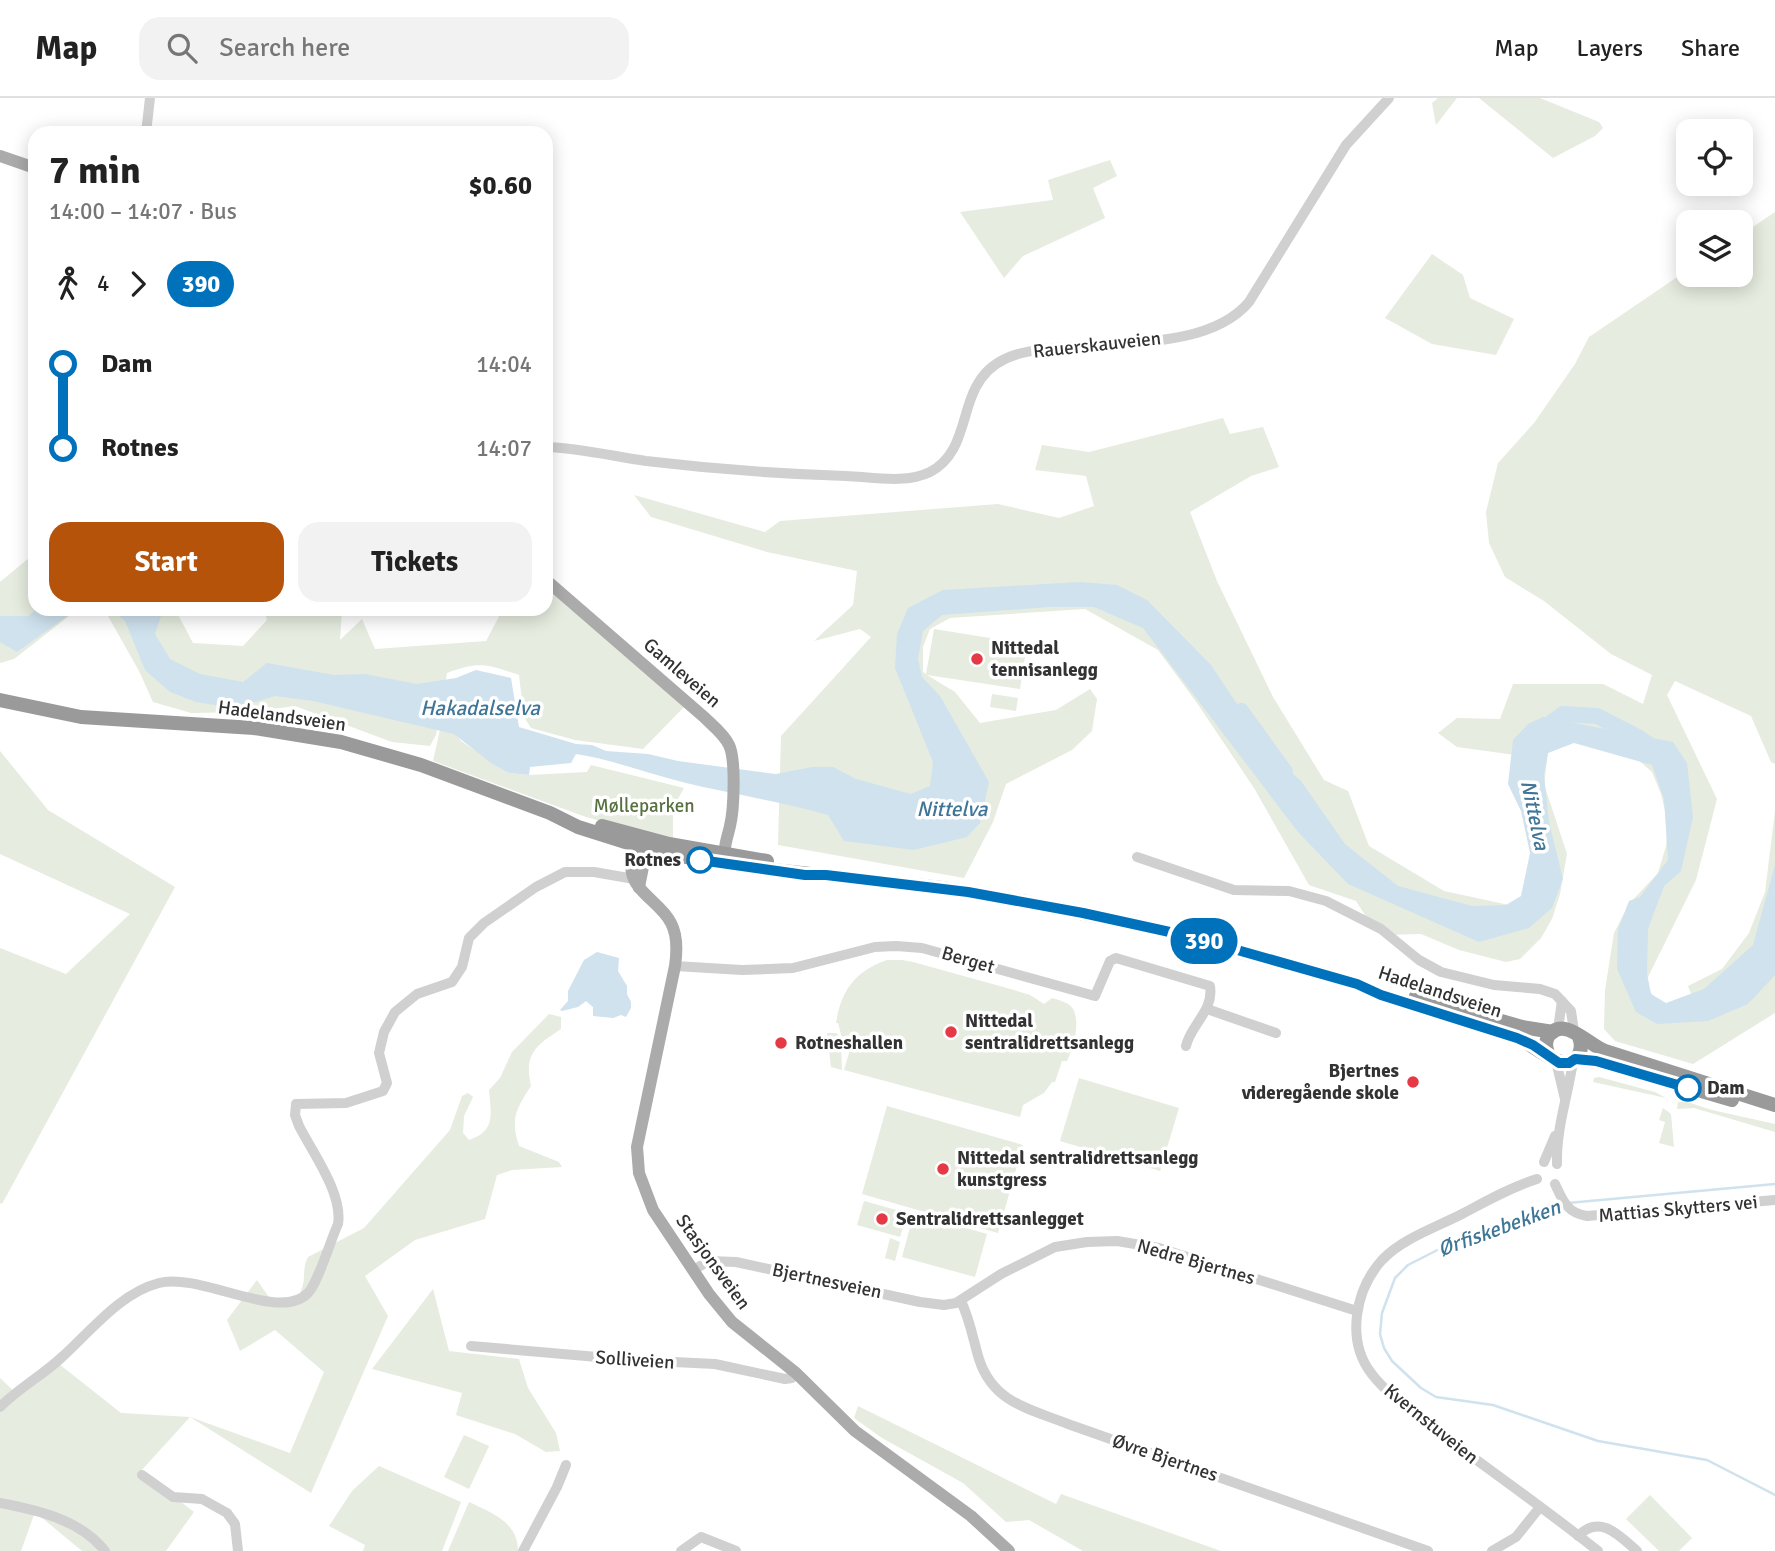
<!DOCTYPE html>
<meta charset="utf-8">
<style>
body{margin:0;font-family:Signika,sans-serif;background:#f2f2f2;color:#222;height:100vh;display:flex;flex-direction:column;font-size:26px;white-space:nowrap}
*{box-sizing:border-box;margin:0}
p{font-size:23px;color:#767676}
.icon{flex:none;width:38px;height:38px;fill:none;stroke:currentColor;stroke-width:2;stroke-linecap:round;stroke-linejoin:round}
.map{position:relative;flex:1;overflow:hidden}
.side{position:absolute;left:28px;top:28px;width:525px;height:490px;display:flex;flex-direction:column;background:#fff;border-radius:21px;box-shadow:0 4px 18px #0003}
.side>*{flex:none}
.badge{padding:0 14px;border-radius:23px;font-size:24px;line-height:46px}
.buttons{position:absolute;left:1676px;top:21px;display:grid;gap:14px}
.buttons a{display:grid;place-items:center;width:77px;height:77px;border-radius:14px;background:#fff;box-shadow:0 4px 18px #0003;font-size:35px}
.map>.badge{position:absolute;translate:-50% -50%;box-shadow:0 0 0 4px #fff}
.legs{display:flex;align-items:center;gap:10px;height:77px;padding:0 21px;font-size:23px}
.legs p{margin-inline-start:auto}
.headline{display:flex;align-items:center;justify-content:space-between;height:119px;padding:0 21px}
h1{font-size:38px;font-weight:800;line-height:52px}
.action{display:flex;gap:14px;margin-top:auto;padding:14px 21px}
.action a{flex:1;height:80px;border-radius:21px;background:#b45309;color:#fff;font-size:28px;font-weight:800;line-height:80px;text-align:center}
.action a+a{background:#f2f2f2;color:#222}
ul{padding:0 21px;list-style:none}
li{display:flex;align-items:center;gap:24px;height:84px;font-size:26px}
li i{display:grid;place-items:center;width:10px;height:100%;margin:0 9px;background:currentColor}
li i::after{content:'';width:18px;height:18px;margin:-9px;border:5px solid;border-radius:50%;background:#fff}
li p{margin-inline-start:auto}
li:first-child i{background:linear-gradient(#0000 50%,currentColor 0)}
li:last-child i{background:linear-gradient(currentColor 50%,#0000 0)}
header{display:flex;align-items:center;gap:42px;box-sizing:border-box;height:98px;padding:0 35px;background:#fff;border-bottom:2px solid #e0e0e0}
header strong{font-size:33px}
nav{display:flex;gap:38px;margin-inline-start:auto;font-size:24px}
.search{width:490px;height:63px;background:#f2f2f2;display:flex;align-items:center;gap:18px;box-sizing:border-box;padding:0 24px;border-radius:21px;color:#767676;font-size:26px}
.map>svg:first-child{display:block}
.green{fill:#e6ecdf}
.water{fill:#cfe2ee}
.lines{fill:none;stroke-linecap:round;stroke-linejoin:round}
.stream{stroke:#cfe2ee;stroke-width:2.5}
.river{stroke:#cfe2ee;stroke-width:16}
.minor{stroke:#d0d0d0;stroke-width:10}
.major{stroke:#ababab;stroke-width:12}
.highway{stroke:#9a9a9a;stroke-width:14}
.line-1-casing{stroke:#fff;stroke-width:16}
.line-1{stroke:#0072bc;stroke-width:10}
.poi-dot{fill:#e63946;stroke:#fff;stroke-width:2.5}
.stop-1-dot{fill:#fff;stroke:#0072bc;stroke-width:3.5}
.labels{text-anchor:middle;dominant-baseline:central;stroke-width:7;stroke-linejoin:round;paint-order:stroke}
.street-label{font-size:19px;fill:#333;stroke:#fff}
.poi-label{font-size:19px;font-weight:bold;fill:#333;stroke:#fff;text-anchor:start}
.park-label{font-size:19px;fill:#56703f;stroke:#fff}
.stop-label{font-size:19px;font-weight:bold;fill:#333;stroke:#fff;text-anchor:end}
.water-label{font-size:21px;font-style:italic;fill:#3f7597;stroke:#fff}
</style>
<header>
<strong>Map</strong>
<div class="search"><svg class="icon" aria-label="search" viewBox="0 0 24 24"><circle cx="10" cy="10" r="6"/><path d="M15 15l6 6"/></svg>Search here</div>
<nav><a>Map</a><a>Layers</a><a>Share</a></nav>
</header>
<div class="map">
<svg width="1775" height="1453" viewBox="0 0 1775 1453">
<rect width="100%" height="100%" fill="#fff"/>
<!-- green -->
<g class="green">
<polygon points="1438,0 1457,0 1436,27 1432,5"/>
<polygon points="1479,0 1540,0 1599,24 1603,30 1595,38 1553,60"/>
<polygon points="1110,62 1117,78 1093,90 1105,120 1023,158 1004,180 960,114 1053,102 1048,82"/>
<polygon points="1775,114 1775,666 1771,664 1751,618 1675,583 1667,597 1717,701 1696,782 1645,885 1664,916 1698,914 1688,888 1722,871 1749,835 1765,794 1775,713 1775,915 1693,966 1615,943 1604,931 1605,892 1614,835 1629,806 1658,775 1666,748 1668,725 1661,696 1652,674 1636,660 1576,640 1548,655 1544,686 1567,756 1560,796 1552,821 1541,840 1520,861 1506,864 1459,852 1421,836 1387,837 1365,817 1356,803 1309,787 1254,690 1197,605 1158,552 1085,511 950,520 930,531 923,549 923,574 926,576 934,531 1027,546 1020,591 927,577 955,594 980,625 1056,612 1090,591 1097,601 1092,633 1072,652 1006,686 993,724 964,780 778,747 781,638 871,539 860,531 814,543 853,507 857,473 767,454 651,419 634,397 765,434 780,423 998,406 1059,420 1094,408 1086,378 1035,372 1042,347 1089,354 1223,320 1230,336 1263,329 1279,369 1251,378 1190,414 1217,483 1273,599 1324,682 1348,693 1369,748 1444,793 1523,810 1546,770 1515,657 1457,649 1438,635 1457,620 1500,621 1513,586 1603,586 1643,606 1652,577 1611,556 1544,503 1505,479 1489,445 1486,414 1498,365 1534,325 1575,266 1589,239 1689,171 1689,177 1741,177 1741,137"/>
<polygon points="1432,156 1463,177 1470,200 1514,221 1496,257 1432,246 1385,220"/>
<polygon points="35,455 35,511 78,511 14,561 0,565 0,484"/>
<path d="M546 484 687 606 643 651 575 642 531 630 524 619 519 577C486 566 480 563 447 575L436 637 430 648 392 644 295 608 253 614 191 615 153 604 139 573 104 511H175L193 545 243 548 267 522 264 511H342L340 542 362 521 375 551 486 543 503 511H546Z"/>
<polygon points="992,596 1018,600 1016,613 990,609"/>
<polygon points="441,627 453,632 461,643 509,675 529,677 587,674 591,667 684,690 673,710 673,743 586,719 433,663"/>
<polygon points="0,653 48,712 175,789 2,1106 0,1105 0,850 66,876 130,816 0,756"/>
<path d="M887 862H902L913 864 1014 892 1030 897 1044 906 1052 900C1058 902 1069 904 1073 911 1081 926 1073 949 1067 963H1062L1055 984H1052L1044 995 1023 1007 1020 1019 844 972 849 955 843 944 838 925H836C841 893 855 873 887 862Z"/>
<path d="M549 916 561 919V931C535 948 524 956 531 988 516 1011 510 1021 519 1048L559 1064 562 1069 512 1072 497 1077 485 1121 415 1142 365 1178 388 1218 311 1395 190 1319 141 1373 194 1414 166 1453H82L35 1414 21 1453H0V1280L18 1297 59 1266 121 1315 190 1319 290 1355 324 1274 275 1232 240 1253 227 1222 257 1182 273 1205 297 1200C309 1181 300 1175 308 1159L364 1130 450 1032 462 998 468 995 473 999 464 1018 463 1035 469 1042C496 1033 491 1016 489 992L500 980 512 954Z"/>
<polygon points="827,935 837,935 841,945 842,972 831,969"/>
<polygon points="1599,979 1655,994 1666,1000 1593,984 1594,980"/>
<polygon points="1079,980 1179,1010 1160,1073 1060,1043"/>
<polygon points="1678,1004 1687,1004 1712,1012 1775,1026 1775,1034 1694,1010 1677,1011"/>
<polygon points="887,1008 1023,1047 998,1135 862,1096"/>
<polygon points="1663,1010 1671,1016 1674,1049 1659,1045 1665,1024 1659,1022"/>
<polygon points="864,1103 907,1115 900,1139 857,1127"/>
<polygon points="914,1115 987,1136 975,1179 902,1159"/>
<polygon points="890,1140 900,1144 895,1163 885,1160"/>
<polygon points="433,1191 449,1253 519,1261 528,1290 556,1335 560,1353 546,1354 515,1336 456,1317 462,1295 372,1271"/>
<polygon points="858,1308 1056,1406 1061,1396 1221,1453 1083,1453 1029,1422 1006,1424 963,1385 882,1340 854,1320"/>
<polygon points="464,1337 489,1348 469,1391 444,1379"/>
<polygon points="379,1368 461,1404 442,1453 363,1453 365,1447 329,1428 352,1393"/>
<polygon points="1650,1397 1692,1440 1679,1453 1659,1453 1626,1421"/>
<path d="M469 1404C492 1415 518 1424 518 1453H448Z"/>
</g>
<!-- water -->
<g class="water">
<path d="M1080 484 1117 487 1147 502 1211 567 1269 654 1301 683 1345 746 1398 788 1472 808 1506 807 1521 798 1530 755 1521 713 1508 686 1513 642 1528 626 1543 619 1673 644 1687 665 1693 719 1681 773 1664 788 1648 831 1647 876 1651 896 1666 905 1704 891 1753 847 1775 767V877L1748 906 1708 923 1657 926 1636 914 1617 871 1618 831 1629 803 1640 799 1668 762 1664 701 1652 667 1574 645 1548 655 1544 677 1549 724 1563 781 1552 810 1529 830 1479 844 1348 786 1298 734 1143 530 1094 509H1049L942 517 923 533 918 561 922 579 940 598 989 684 980 725 967 739 914 752 844 743 828 717C781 704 733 696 686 685 649 676 614 662 576 656L571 665 530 669 529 677 509 675 491 665 454 636 313 603 275 598 234 610 196 604 170 594 145 572 125 523 111 511H157L161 518 155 536 170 561 200 576 243 584 267 565 334 577 365 576 417 586 456 580 476 572 511 580 519 629 576 646 592 647 606 653 648 656 678 663 776 676 812 669H833L856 681 911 696 930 688 933 664 895 570 897 536 908 510 943 492Z"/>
<polygon points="36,511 77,511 17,554 0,544 0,518 29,518"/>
<polygon points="597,854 619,860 618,873 627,888 627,896 631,904 631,910 626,919 621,917 613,920 593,918 593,909 586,903 578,909 562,913 560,912 568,903 568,893 584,862"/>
</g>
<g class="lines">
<!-- stream -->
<g class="stream">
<polyline points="1568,1105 1775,1086"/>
<polyline points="1562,1107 1534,1121 1507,1130 1461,1140 1408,1167 1395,1180 1382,1215 1380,1236 1384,1250 1392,1263 1421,1290 1436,1299 1493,1307 1598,1343 1707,1362 1775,1397"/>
</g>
<!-- river -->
<g class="river">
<polyline points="1241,613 1285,674"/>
<polyline points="1540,633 1563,616 1597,618 1636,638 1651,648"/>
</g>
<!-- minor -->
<g class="minor">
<polyline points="146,35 150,0"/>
<path d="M546 349C579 350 612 358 646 363 713 371 779 376 846 378 872 379 906 386 930 374 981 347 948 273 1022 255 1088 239 1203 259 1249 204L1346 47 1389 0"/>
<polyline points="1137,759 1234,792 1289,793 1326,803 1381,831 1419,862 1441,874 1494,887 1540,891 1555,896 1571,913 1574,933"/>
<path d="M675 868 742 872 793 870 875 849 896 848 922 850 1095 898 1110 863 1116 860 1210 888C1214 913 1191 926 1186 948"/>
<polyline points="1207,911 1276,935"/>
<polyline points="1558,931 1562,903"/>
<polyline points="1556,963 1565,1001"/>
<polyline points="1544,1064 1555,1038"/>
<path d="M1557 1066C1556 1030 1568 998 1573 963"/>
<path d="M1537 1081C1511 1089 1485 1104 1460 1117 1434 1130 1402 1141 1382 1162 1355 1192 1346 1242 1371 1275 1388 1298 1421 1320 1444 1338 1495 1376 1548 1413 1598 1453"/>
<path d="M1555 1086C1563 1103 1567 1115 1587 1118L1775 1102"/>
<polyline points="693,1172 709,1163 736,1164 920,1204 944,1207 956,1205 1001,1176 1055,1149 1087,1144 1117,1143 1159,1150 1357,1213"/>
<path d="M961 1203C970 1222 973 1241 979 1261 993 1305 1030 1311 1068 1326L1428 1453"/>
<polyline points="471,1248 632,1262 715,1266 785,1281 792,1280 796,1275"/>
<path d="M0 1309C19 1290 43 1277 62 1259 91 1233 120 1195 159 1185 200 1174 280 1225 308 1195 318 1185 331 1141 338 1126 343 1096 313 1055 299 1028L295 1017 296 1006 346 1005 383 993 387 985 379 955 384 934 395 914 417 896 452 884 462 869 469 840 484 825 536 789 565 774H594L640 782"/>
<polyline points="142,1377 173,1399 202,1401 227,1415 235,1426 238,1453"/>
<path d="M0 1405C37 1412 81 1422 105 1453"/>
<path d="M1578 1438C1600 1416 1619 1437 1637 1453"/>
<polyline points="523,1453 557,1389 566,1367"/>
<polyline points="681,1453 701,1439 736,1453"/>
<polyline points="1492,1453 1516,1439 1540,1409"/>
</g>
<!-- major -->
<g class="major">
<polyline points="0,58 35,70"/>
<path d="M546 482 704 619C712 627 724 636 729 647 736 661 734 712 730 728 727 742 722 751 727 765"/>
<path d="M642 743C636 748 634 754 632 762 626 792 660 802 671 825 678 838 677 854 675 868L637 1049 639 1075 653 1112 709 1196 732 1224 796 1275 855 1333 971 1418 1009 1453"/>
<path d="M639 790C641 776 647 757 645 744"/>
</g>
<!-- highway -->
<g class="highway">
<path d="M0 602 81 619 254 630 341 644 421 667 550 715 578 729 657 754 746 769 942 790 1026 804 1166 833 1357 886 1381 897 1517 940C1534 946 1561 975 1576 960 1582 954 1582 947 1579 939"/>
<polyline points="602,728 669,746 767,763"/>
<polyline points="1416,898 1522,929 1553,934"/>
<path d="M1549 958C1546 950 1544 943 1550 936 1565 919 1589 947 1605 953L1775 1007"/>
<polyline points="1575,961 1606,965 1732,1002"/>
</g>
</g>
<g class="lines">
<!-- line-1 casing -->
<g class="line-1-casing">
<polyline id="line-1" points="700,762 805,777 826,777 968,794 1083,815 1188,838 1357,886 1381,897 1517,940 1533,947 1559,965 1569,965 1575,961 1596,963 1688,990"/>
</g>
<!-- line-1 -->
<use href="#line-1" class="line-1"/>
</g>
<!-- markers -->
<g class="poi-dot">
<circle cx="977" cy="561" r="7"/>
<circle cx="951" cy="934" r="7"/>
<circle cx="781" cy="945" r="7"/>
<circle cx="1413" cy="984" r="7"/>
<circle cx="943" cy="1071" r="7"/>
<circle cx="882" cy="1121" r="7"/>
</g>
<g class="stop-1-dot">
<circle cx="700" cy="762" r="12"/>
<circle cx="1688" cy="990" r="12"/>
</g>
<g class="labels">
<!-- street labels -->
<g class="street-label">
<text transform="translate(1097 247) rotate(-6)">Rauerskauveien</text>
<text transform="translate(682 575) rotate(41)">Gamleveien</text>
<text transform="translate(282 618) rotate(8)">Hadelandsveien</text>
<text transform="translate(968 862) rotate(16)">Berget</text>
<text transform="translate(1440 894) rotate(18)">Hadelandsveien</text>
<text transform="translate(1678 1111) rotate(-5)">Mattias Skytters vei</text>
<text transform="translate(713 1164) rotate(54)">Stasjonsveien</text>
<text transform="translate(1196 1164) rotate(16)">Nedre Bjertnes</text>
<text transform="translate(827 1183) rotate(12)">Bjertnesveien</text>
<text transform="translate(635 1262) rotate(4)">Solliveien</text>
<text transform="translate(1431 1326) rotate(39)">Kvernstuveien</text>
<text transform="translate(1165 1360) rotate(19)">Øvre Bjertnes</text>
</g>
<!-- poi labels -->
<g class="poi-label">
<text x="991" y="550">Nittedal<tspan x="991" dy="22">tennisanlegg</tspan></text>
<text x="965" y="923">Nittedal<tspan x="965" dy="22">sentralidrettsanlegg</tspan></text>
<text x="795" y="945">Rotneshallen</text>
<text x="1399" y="973" text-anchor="end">Bjertnes<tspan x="1399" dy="22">videregående skole</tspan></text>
<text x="957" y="1060">Nittedal sentralidrettsanlegg<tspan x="957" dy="22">kunstgress</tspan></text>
<text x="896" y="1121">Sentralidrettsanlegget</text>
</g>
<!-- park labels -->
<g class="park-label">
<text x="644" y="708">Mølleparken</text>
</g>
<!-- stop labels -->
<g class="stop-label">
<text x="681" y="762">Rotnes</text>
<text x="1707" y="990" text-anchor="start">Dam</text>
</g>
<!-- water labels -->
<g class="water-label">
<text x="480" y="610">Hakadalselva</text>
<text x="952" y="711">Nittelva</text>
<text transform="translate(1535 717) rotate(78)">Nittelva</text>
<text transform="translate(1499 1130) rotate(-20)">Ørfiskebekken</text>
</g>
</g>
</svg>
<div class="buttons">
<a><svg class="icon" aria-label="locate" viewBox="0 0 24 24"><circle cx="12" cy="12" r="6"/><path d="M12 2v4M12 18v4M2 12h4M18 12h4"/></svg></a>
<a><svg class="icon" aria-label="layers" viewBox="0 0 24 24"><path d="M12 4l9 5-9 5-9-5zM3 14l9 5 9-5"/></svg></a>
</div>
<b class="badge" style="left:1204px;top:843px;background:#0072bc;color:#fff">390</b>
<section class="side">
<div class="headline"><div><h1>7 min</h1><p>14:00 – 14:07 · Bus</p></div><b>$0.60</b></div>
<div class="legs"><svg class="icon" aria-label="walk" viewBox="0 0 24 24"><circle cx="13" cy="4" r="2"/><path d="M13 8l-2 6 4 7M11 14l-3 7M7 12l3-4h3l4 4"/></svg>4<svg class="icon" aria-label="forward" viewBox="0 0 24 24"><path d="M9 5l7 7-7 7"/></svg><b class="badge" style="background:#0072bc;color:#fff">390</b></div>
<ul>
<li><i style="color:#0072bc"></i><b>Dam</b><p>14:04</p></li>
<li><i style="color:#0072bc"></i><b>Rotnes</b><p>14:07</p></li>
</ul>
<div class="action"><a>Start</a><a>Tickets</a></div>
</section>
</div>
